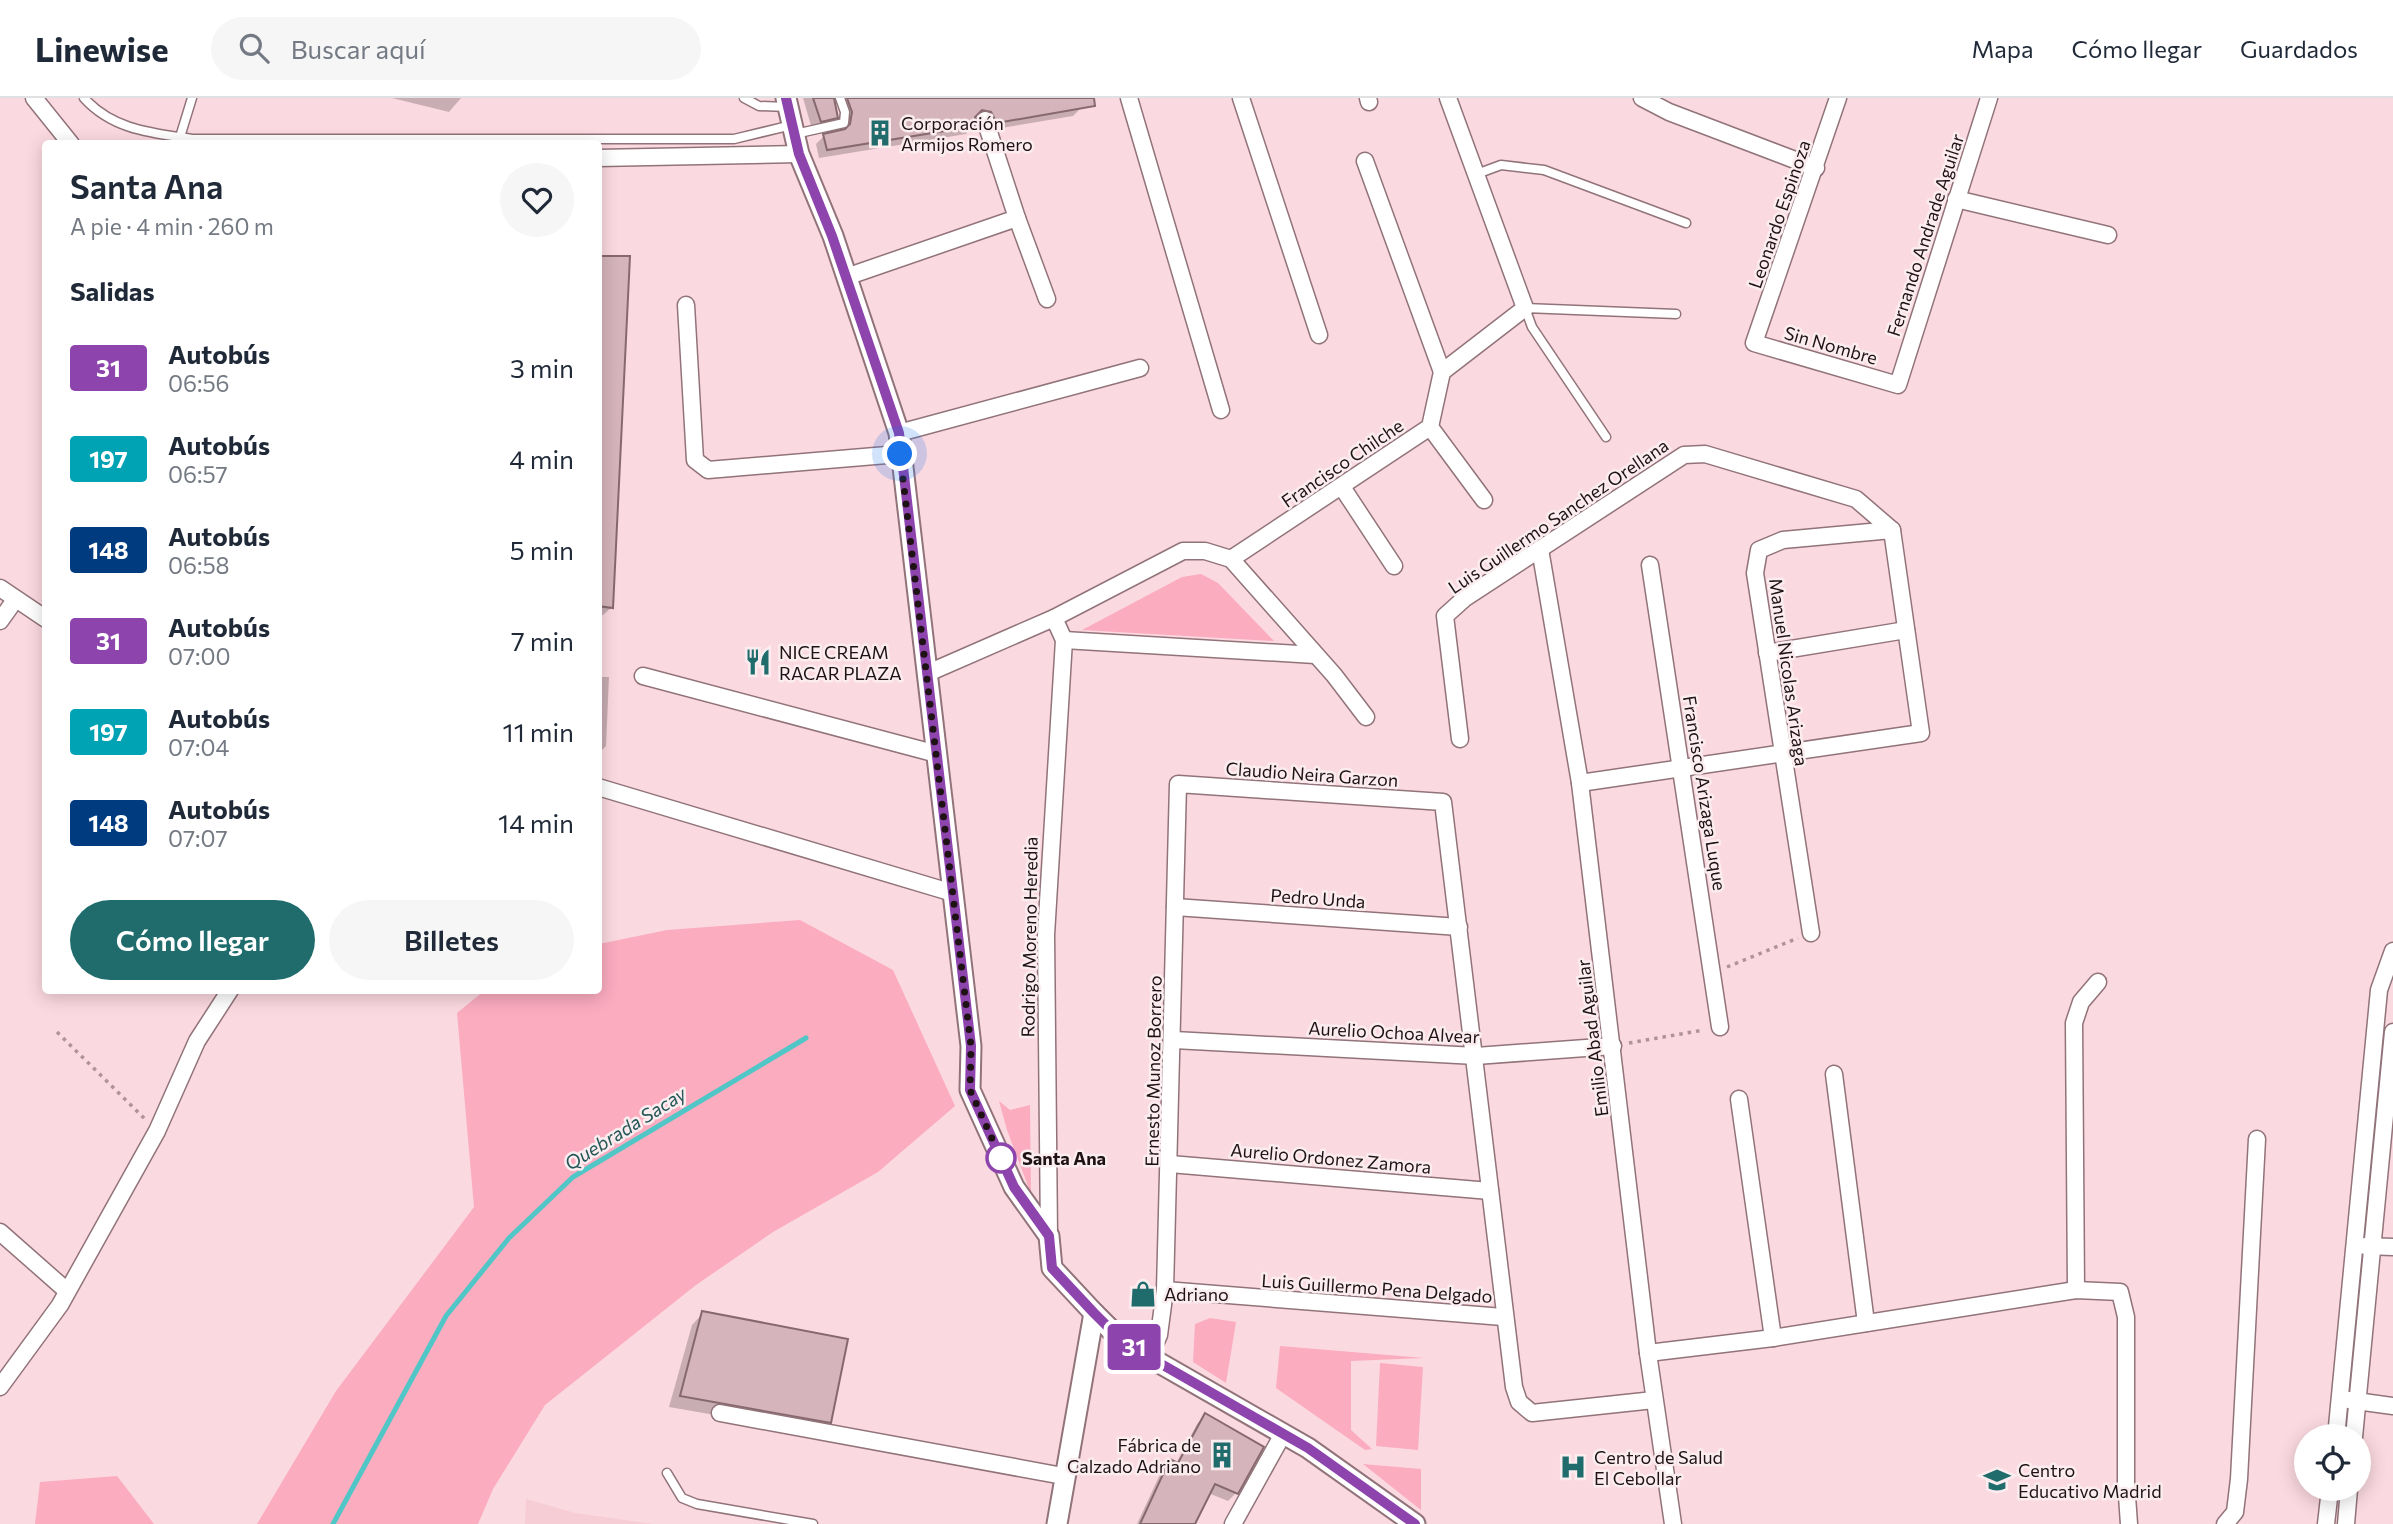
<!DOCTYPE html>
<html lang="es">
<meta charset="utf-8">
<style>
body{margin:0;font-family:Commissioner,sans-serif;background:#f6f6f7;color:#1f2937;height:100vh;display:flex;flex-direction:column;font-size:26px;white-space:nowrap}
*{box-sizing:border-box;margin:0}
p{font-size:23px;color:#747a83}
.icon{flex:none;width:38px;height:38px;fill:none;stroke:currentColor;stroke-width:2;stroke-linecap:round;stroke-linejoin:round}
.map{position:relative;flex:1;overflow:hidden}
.drawer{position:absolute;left:42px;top:42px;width:560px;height:854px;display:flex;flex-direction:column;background:#fff;border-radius:7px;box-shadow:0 4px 18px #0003}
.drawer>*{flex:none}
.badge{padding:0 14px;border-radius:5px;font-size:24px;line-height:46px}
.fabs{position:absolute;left:2294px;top:1326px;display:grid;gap:14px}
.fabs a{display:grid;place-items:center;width:77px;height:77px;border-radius:50%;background:#fff;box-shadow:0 4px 18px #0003;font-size:35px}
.you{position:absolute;width:35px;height:35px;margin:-18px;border:5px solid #fff;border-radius:50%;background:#1a73e8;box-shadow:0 0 0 10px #1a73e833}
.map>.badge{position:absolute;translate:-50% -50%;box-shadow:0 0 0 4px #fff}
h2{padding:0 28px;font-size:26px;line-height:63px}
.round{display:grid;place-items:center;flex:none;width:74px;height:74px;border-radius:37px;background:#f6f6f7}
.head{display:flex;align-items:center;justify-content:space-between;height:119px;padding:0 28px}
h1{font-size:33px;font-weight:600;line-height:52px}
.cta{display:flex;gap:14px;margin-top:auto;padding:14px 28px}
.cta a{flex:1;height:80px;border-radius:42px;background:#206c6d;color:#fff;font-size:28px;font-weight:600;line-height:80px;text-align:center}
.cta a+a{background:#f6f6f7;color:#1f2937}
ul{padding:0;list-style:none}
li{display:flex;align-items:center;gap:21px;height:91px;padding:0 28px}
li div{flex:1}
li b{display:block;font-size:26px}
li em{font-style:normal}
li .badge{min-width:77px;font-weight:700;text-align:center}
header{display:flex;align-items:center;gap:42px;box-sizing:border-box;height:98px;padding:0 35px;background:#fff;border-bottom:2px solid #e0e1e3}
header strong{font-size:33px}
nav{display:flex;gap:38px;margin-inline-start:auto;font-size:24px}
.search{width:490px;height:63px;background:#f6f6f7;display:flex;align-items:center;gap:18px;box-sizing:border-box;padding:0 24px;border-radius:38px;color:#747a83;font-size:26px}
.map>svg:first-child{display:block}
.built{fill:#f6ccd5}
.green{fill:#fbacbf}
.shadow{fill:#0003}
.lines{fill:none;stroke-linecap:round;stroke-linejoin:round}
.stream{stroke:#50c6c7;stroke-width:5}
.building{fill:#d5b4bb;stroke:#86696f;stroke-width:2}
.service-casing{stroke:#91737a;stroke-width:11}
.minor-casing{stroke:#91737a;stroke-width:19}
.tertiary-casing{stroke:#91737a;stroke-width:23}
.path{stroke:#ae9499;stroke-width:3.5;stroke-dasharray:3.5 5;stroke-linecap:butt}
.service{stroke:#fff;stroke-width:8}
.minor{stroke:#fff;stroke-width:16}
.tertiary{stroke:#fff;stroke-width:19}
.line-casing{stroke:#fff;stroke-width:16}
.line{stroke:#8e44ad;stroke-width:10}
.walk{stroke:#1e1215;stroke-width:7;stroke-dasharray:0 12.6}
.stop-dot{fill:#fff;stroke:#8e44ad;stroke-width:3.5}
.labels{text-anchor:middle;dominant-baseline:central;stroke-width:5;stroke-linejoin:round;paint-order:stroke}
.poi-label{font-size:18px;fill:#1e1215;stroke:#fbedef;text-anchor:start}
.street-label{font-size:18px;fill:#1e1215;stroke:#fbedef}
.stop-label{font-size:18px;font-weight:bold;fill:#1e1215;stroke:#fbedef;text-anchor:start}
.water-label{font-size:19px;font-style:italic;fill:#235656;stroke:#fbedef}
</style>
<header>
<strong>Linewise</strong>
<div class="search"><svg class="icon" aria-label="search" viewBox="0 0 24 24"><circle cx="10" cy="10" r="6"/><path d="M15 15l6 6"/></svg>Buscar aquí</div>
<nav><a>Mapa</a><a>Cómo llegar</a><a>Guardados</a></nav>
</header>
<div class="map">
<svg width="2393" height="1426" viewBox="0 0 2393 1426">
<rect width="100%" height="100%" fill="#fbd9e0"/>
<!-- built -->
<polygon class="built" points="526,1401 575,1415 653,1426 525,1426"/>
<!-- green -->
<g class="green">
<polygon points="1201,476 1218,485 1274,543 1082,532 1182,479"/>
<polygon points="800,822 893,872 955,1008 878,1074 773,1134 696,1187 545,1307 493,1391 478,1426 257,1426 336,1293 474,1109 457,915 484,893 598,892 599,846 667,832"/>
<polygon points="999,1003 1010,1012 1030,1007 1031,1096 1007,1032"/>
<polygon points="1210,1220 1236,1224 1226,1285 1193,1264 1195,1226"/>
<polygon points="1280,1248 1424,1260 1351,1263 1351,1332 1372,1351 1365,1352 1276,1290"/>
<polygon points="1380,1265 1423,1269 1418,1352 1376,1348"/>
<polygon points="1363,1366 1421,1371 1421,1412"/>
<polygon points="117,1378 154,1426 35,1426 40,1384"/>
</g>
<!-- shadow -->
<g class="shadow">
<polygon points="392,0 461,0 449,14"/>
<polygon points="803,0 1079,0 1081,10 1073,18 989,32 983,22 973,19 974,27 966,36 819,60 816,46 824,38 842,33 844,21 837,3 832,2 836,19 828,27 812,31"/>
<polygon points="598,159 612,509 603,517 598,517"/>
<polygon points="598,579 609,579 606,648 598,656"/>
<polygon points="703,1215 829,1324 818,1335 669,1309 692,1227"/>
<polygon points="1205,1318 1236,1395 1228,1403 1208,1395 1194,1426 1137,1426 1162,1372 1170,1363 1176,1366 1197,1326"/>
</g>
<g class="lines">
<!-- stream -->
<polyline class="stream" points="333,1426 446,1218 509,1140 573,1079 806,940"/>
</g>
<!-- building -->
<g class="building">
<polygon points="813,0 834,0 838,20 821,24"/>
<polygon points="847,0 1094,0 1095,8 997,25 991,14 982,12 975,19 976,28 827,52 823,36 845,31 850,26 852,14"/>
<polygon points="598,158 630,158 613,510 598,508"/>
<polygon points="702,1213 848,1241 831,1325 680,1298"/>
<polygon points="1205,1315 1264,1349 1238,1396 1215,1386 1195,1426 1140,1426 1170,1361 1178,1365"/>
</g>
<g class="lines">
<!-- service casing -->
<g class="service-casing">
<g id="service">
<path d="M84 0C113 32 152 35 192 41H734L792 27"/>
<polyline points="744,0 759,8 788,9"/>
<polyline points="795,36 844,25 845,14 840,0"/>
<polyline points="180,39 192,0"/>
<polyline points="1474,77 1501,67 1544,72 1686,125"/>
<polyline points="1606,339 1532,229 1525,210 1676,216"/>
<polyline points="667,1375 682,1400 697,1406 813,1426"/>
</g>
</g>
<!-- minor casing -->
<g class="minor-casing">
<g id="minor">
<polyline points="34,0 71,46"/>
<polyline points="1129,0 1221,312"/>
<polyline points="1241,0 1319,237"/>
<polyline points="1368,0 1369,4"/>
<polyline points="1642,0 1669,14 1816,70"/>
<polyline points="1838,0 1754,245 1898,287 1989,0"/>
<polyline points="598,60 799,56"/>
<polyline points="1365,63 1442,274"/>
<polyline points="1956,101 2108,137"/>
<polyline points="1017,120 1047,201"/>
<polyline points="846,179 1017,120 985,22"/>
<polyline points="686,207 695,362 708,372 899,356"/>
<polyline points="1430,329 1484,402"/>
<polyline points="899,335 1140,270"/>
<polyline points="1342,389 1394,468"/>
<polyline points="1540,451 1580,685 1648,1255 1673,1426"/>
<polyline points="1231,461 1334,577 1366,619"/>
<polyline points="1650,467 1720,929"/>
<polyline points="0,490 46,521"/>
<polyline points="0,523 15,502"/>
<polyline points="1064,542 1315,557"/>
<polyline points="1767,555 1906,532"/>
<polyline points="928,575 1054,520 1183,453 1205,453 1231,461 1430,329 1442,274 1525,210 1448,0"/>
<polyline points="643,578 937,656"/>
<polyline points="1460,641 1445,518 1465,500 1684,357 1705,356 1856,401 1892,432 1921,635 1580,685"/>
<polyline points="598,689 953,795"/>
<polyline points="1175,809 1459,829"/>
<polyline points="1811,835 1755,475 1759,452 1783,442 1892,432"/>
<polyline points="1174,942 1476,958 1613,948"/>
<polyline points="1834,976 1866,1225"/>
<polyline points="1739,1001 1773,1240"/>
<polyline points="1170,1066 1490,1093"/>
<polyline points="0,1134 67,1193"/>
<polyline points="1049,1138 1046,837 1064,542 1054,520"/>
<polyline points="2365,1148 2393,1149"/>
<polyline points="1165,1192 1503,1219"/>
<polyline points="2076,1192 2074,925 2081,904 2098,884"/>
<polyline points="1648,1255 1773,1240 2076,1192 2120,1194 2126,1219 2126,1384 2129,1426"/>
<polyline points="1149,1259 1159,1237 1165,1192 1178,686 1443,704 1514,1289 1519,1304 1532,1315 1654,1302"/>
<polyline points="0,1289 60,1207 157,1033 197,943 230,892"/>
<polyline points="2349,1302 2393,1308"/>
<polyline points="720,1315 1063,1378"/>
<polyline points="2336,1339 2379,892 2393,853"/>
<polyline points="2354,1339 2393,934"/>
<polyline points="1233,1426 1283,1336"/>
<polyline points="2225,1426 2235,1414 2239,1381 2257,1041"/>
<polyline points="2326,1426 2330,1391"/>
<polyline points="2346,1426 2349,1391"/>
</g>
</g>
<!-- tertiary casing -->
<g class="tertiary-casing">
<g id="tertiary">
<polyline points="786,0 799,56 833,138 899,335 971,948 970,992 1014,1089 1049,1138 1052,1170 1094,1215 1114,1235 1149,1259 1308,1350 1415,1426"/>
<polyline points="1057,1426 1094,1215"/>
</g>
</g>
<!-- path -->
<g class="path">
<polyline points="1727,869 1798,840"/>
<polyline points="57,934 145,1021"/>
<polyline points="1629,945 1704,932"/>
</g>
<!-- service -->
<use href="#service" class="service"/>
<!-- minor -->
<use href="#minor" class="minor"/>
<!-- tertiary -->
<use href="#tertiary" class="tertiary"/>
</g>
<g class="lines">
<!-- line casing -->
<g class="line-casing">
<polyline id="line" points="786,0 799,56 832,138 899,335 971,948 970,992 1014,1089 1049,1138 1052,1170 1094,1215 1114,1235 1149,1259 1308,1350 1415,1426"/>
</g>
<!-- line -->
<use href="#line" class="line"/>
<!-- walk -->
<polyline class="walk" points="900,356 971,948 970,992 1003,1065 1001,1060"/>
</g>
<!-- icons -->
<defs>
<g id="building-bare" transform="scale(2.1)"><path d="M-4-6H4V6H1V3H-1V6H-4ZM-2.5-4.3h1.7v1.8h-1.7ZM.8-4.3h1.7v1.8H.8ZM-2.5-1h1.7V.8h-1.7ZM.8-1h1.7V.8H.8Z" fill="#206c6d" stroke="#fbedef" stroke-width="2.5" paint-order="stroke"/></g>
<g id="restaurant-bare" transform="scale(2.1)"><path d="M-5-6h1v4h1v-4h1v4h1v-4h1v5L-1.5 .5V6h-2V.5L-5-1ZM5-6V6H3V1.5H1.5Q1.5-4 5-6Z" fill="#206c6d" stroke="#fbedef" stroke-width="2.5" paint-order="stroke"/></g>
<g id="shop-bare" transform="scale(2.1)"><path d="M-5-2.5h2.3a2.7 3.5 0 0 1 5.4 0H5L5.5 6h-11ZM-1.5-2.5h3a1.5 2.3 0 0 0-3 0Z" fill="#206c6d" stroke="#fbedef" stroke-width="2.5" paint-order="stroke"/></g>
<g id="hospital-bare" transform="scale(2.1)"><path d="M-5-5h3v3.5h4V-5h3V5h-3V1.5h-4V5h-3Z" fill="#206c6d" stroke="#fbedef" stroke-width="2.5" paint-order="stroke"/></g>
<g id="school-bare" transform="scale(2.1)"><path d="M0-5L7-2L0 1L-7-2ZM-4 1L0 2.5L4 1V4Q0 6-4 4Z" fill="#206c6d" stroke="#fbedef" stroke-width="2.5" paint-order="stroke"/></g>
</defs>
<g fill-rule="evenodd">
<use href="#building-bare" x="880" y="35"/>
<use href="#restaurant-bare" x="758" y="564"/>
<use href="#shop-bare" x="1143" y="1196"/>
<use href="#building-bare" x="1222" y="1357"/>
<use href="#hospital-bare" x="1573" y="1369"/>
<use href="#school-bare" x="1997" y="1382"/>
</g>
<!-- markers -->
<circle class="stop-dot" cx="1001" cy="1060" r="14"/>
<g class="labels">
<!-- poi labels -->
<g class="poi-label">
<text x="901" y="25">Corporación<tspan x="901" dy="21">Armijos Romero</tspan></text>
<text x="779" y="554">NICE CREAM<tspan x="779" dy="21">RACAR PLAZA</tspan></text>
<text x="1164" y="1196">Adriano</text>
<text x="1201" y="1347" text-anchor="end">Fábrica de<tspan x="1201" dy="21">Calzado Adriano</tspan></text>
<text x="1594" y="1359">Centro de Salud<tspan x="1594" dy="21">El Cebollar</tspan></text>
<text x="2018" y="1372">Centro<tspan x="2018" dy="21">Educativo Madrid</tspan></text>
</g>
<!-- street labels -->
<g class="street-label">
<text transform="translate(1779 116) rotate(-71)">Leonardo Espinoza</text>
<text transform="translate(1925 137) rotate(-72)">Fernando Andrade Aguilar</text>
<text transform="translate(1831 247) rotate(16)">Sin Nombre</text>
<text transform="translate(1342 365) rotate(-34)">Francisco Chilche</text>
<text transform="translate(1558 418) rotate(-34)">Luis Guillermo Sanchez Orellana</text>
<text transform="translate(1789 574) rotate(82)">Manuel Nicolas Arizaga</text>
<text transform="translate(1312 676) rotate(4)">Claudio Neira Garzon</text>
<text transform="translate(1705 695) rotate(81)">Francisco Arizaga Luque</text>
<text transform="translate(1318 800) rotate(4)">Pedro Unda</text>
<text transform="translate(1029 839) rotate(-89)">Rodrigo Moreno Heredia</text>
<text transform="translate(1394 934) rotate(3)">Aurelio Ochoa Alvear</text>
<text transform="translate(1592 940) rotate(-97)">Emilio Abad Aguilar</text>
<text transform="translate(1153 973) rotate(-89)">Ernesto Munoz Borrero</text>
<text transform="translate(1331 1060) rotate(5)">Aurelio Ordonez Zamora</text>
<text transform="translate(1377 1190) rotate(4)">Luis Guillermo Pena Delgado</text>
</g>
<!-- stop labels -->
<g class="stop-label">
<text x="1022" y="1060">Santa Ana</text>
</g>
<!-- water labels -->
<g class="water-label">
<text transform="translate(625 1030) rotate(-32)">Quebrada Sacay</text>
</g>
</g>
</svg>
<div class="fabs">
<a><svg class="icon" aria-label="locate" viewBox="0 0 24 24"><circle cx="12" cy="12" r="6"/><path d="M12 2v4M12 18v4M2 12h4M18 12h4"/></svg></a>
</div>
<div class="you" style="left:900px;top:356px"></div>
<b class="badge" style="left:1134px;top:1249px;background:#8e44ad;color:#fff">31</b>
<section class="drawer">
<div class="head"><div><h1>Santa Ana</h1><p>A pie · 4 min · 260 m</p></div><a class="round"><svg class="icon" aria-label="heart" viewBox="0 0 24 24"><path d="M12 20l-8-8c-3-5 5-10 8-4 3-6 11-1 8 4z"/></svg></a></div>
<h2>Salidas</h2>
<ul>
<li><span class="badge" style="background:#8e44ad;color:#fff">31</span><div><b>Autobús</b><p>06:56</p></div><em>3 min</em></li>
<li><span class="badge" style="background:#00a3b4;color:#fff">197</span><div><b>Autobús</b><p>06:57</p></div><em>4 min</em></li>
<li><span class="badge" style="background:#003b80;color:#fff">148</span><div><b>Autobús</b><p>06:58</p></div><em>5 min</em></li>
<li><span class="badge" style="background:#8e44ad;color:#fff">31</span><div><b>Autobús</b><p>07:00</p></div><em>7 min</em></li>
<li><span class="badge" style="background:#00a3b4;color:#fff">197</span><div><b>Autobús</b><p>07:04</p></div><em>11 min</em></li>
<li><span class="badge" style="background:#003b80;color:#fff">148</span><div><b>Autobús</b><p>07:07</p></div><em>14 min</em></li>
</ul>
<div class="cta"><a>Cómo llegar</a><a>Billetes</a></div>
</section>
</div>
